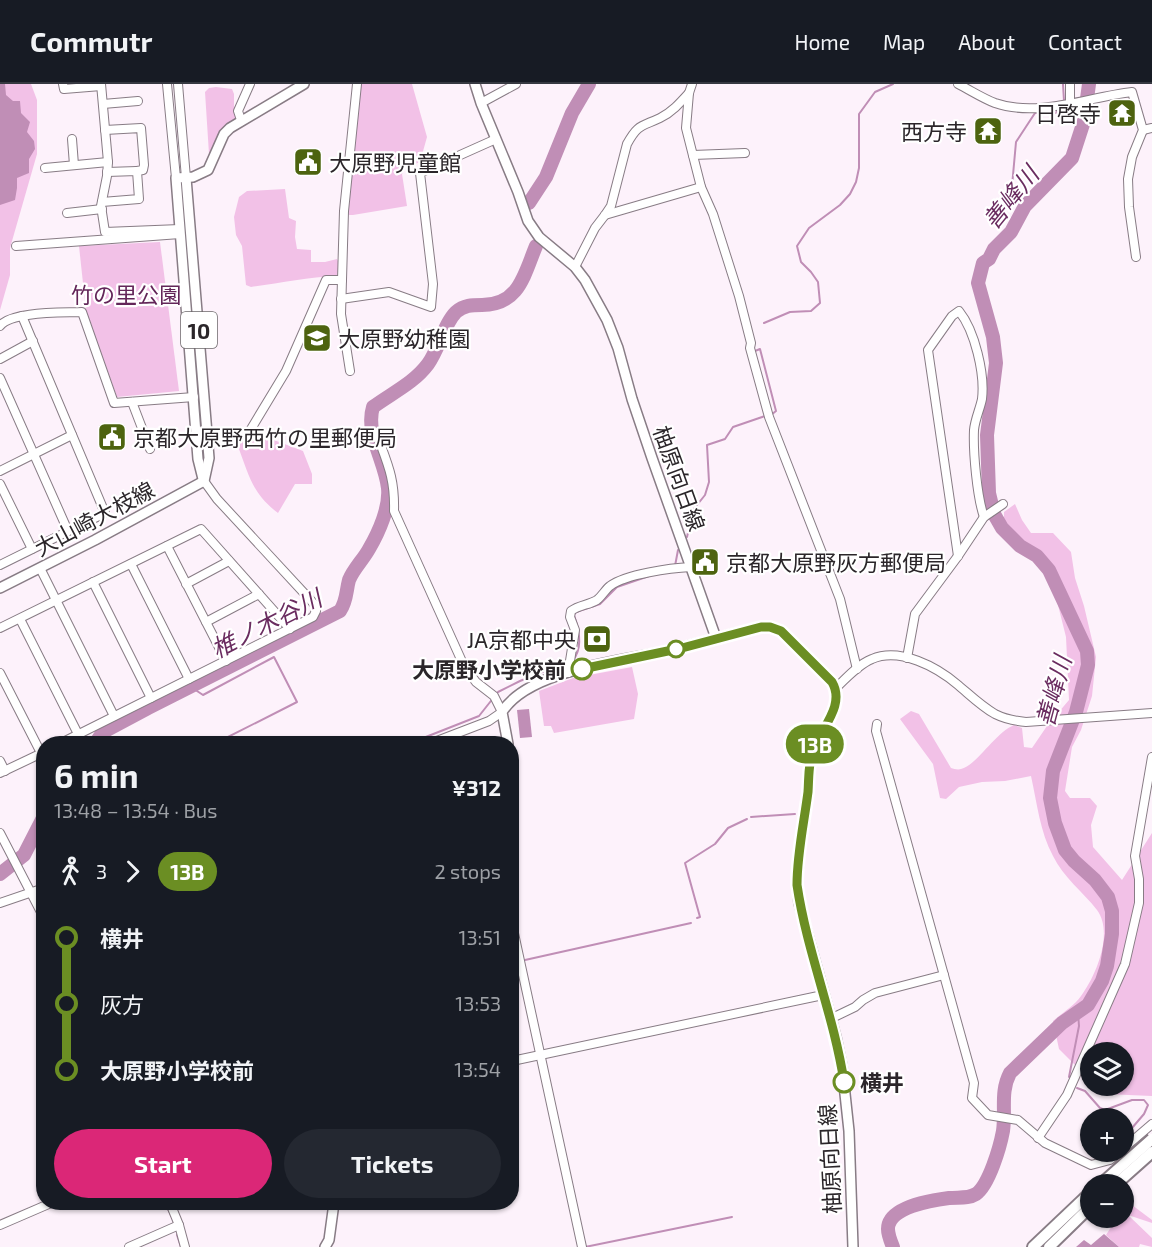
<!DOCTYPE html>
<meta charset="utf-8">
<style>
body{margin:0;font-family:"Exo 2","Noto Sans JP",sans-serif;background:#242831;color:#f1f3f6;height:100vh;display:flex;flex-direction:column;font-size:22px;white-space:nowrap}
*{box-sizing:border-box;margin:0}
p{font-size:20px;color:#9ea1a6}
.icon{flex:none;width:33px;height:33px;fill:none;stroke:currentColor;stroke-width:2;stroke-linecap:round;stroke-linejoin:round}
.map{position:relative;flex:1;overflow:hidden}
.panel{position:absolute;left:36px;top:652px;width:483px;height:474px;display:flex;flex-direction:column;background:#171b24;border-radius:24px;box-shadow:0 2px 4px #0004}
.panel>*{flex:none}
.badge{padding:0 12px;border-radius:20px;font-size:21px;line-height:39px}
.fabs{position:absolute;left:1080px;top:958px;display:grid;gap:12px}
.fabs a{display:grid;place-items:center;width:54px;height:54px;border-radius:50%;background:#171b24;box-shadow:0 2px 4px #0004;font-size:30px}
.map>.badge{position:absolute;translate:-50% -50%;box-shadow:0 0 0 3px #fff}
.legs{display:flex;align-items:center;gap:9px;height:66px;padding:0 18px;font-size:20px}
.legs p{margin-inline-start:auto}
.overview{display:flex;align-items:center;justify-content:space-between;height:102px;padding:0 18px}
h1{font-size:33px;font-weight:700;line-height:45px}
.button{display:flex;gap:12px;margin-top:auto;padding:12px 18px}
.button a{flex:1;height:69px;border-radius:36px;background:#db2777;color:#fff;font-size:24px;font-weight:700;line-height:69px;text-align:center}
.button a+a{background:#242831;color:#f1f3f6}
ul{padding:0 18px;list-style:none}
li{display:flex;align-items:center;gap:21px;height:66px;font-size:22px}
li i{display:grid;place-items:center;width:9px;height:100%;margin:0 8px;background:currentColor}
li i::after{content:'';width:15px;height:15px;margin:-8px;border:4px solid;border-radius:50%;background:#171b24}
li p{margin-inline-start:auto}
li:first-child i{background:linear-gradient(#0000 50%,currentColor 0)}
li:last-child i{background:linear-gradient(currentColor 50%,#0000 0)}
header{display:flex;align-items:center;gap:36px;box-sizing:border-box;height:84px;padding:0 30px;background:#171b24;border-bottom:2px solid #363941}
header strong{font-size:28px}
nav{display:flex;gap:33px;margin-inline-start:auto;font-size:21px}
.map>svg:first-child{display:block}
.green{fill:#f2c1e7}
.water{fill:#c08eb6}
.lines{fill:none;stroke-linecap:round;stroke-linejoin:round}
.stream{stroke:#c08eb6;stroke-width:2}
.river{stroke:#c08eb6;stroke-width:14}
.minor-casing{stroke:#887c85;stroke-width:10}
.major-casing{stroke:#887c85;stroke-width:12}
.highway-casing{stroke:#887c85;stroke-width:14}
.minor{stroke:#fff;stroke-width:8}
.major{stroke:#fff;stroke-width:9}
.highway{stroke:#fff;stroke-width:10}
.highway-bridge-casing{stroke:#887c85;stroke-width:14;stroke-linecap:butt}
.highway-bridge{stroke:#fff;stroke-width:10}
.line-1-casing{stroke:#fff;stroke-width:14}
.line-1{stroke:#6b8e23;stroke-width:9}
.stop-1-dot{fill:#fff;stroke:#6b8e23;stroke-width:3}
.labels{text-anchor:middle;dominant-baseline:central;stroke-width:4.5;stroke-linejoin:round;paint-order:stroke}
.shield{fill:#fff;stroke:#6b676a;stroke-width:1.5}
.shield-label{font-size:21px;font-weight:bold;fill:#2b262a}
.poi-label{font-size:22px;fill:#2b262a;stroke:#fff;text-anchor:start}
.park-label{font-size:22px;fill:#632659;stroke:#fff}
.street-label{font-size:22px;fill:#2b262a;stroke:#fff}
.stop-label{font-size:22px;font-weight:bold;fill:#2b262a;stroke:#fff;text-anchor:end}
.water-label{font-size:24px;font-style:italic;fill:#6a2c60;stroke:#fff}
</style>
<header>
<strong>Commutr</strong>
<nav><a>Home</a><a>Map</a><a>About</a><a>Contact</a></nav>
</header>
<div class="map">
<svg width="1152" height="1163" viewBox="0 0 1152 1163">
<rect width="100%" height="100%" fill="#fdf2fb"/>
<!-- green -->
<g class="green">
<polygon points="0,0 31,0 37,16 37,70 10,164 10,191 0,226"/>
<polygon points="358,0 412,0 427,53 420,78 405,84 402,90 407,122 353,131 349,131 348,128"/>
<polygon points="216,3 232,5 234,10 234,22 239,34 215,67 209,70 205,8 209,4"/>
<path d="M285 105 289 134 296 137 295 153 297 165 311 166V178H325L337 175 339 179 337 192C308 193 280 199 251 203L246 201 242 162 236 151 234 133 239 113 247 107Z"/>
<polygon points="160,158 179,307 117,313 86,227 79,162"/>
<path d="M250 347 303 367 312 390V400H295L278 429C251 409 249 390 237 360Z"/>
<path d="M1015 420 1022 436 1031 449H1053L1071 468 1075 494 1084 522 1096 573 1092 612 1081 646 1072 663 1065 707 1070 714H1090L1097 722 1091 741 1093 763 1122 796 1152 749V1012L1105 1010 1097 1002H1124V969H1090V996L1059 965 1053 937C1062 929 1074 922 1081 912 1096 892 1114 849 1097 826 1083 808 1063 793 1053 772 1040 748 1037 719 1031 692L1005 697 982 698 959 703 946 715 940 714 933 680 900 635 911 627 919 630 951 684C954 685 958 686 961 685 976 682 995 649 1014 641L1022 644 1024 663 1032 664 1047 642 1069 616 1066 553 1056 513 1054 488 1028 461 1004 441V428Z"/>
<polygon points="632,583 638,610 634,635 554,649 551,642 544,642 539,607 573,594"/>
<polygon points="1124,1115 1152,1136 1152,1139 1128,1131 1152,1154 1152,1163 1140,1160 1139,1163 1119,1163 1106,1151 1117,1134 1124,1134"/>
</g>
<!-- water -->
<g class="water">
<polygon points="0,0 5,0 6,11 13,17 20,17 21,29 30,38 27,48 34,57 35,65 29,75 29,89 17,94 17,104 15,116 0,121"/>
<polygon points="529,625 532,653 520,654 517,626"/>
<polygon points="1104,1150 1119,1163 1076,1163 1084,1156 1091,1161"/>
</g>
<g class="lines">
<!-- stream -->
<g class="stream">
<polyline points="1063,0 1064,17"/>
<polyline points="1004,126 1012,102 1016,58 1035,29 1056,29 1057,26"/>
<polyline points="764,239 790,228 811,227 820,219 818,198 811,188 801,178 797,162 809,144 840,121 850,110 856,98 859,84 859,30 875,8 893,0"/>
<polyline points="755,267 760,265 776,327 771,331"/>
<polyline points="687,453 693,426 705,411 709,398 707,361 725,355 733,343 765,332"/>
<polyline points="675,482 678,466"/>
<path d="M573 576C583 564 579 545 574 531L576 528 600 520 617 503 649 492"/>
<polyline points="191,603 203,611 274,573 297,618 214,660"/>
<polyline points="408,660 479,632 498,608 520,597 567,578"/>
<polyline points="751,733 795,730"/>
<polyline points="697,834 700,833 685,779 715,760 728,744 747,735"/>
<polyline points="525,876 691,839"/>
<polyline points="512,880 515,880"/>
<polyline points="1069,993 1079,942 1078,929"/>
<polyline points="1077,1004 1085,1007 1100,1024 1105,1026 1132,1016 1144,1016 1148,1021 1144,1030 1132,1044 1132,1050 1134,1051"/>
<polyline points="165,1119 172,1133"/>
<polyline points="177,1151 181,1163"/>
<polyline points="585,1163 732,1133"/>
</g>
<!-- river -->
<g class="river">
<polyline points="529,119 546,93 572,29 589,0"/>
<path d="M95 660 103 648 148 624 340 527C347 517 346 507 349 496 354 484 363 476 369 465 379 448 390 423 388 404 385 377 365 349 373 323 392 309 414 299 428 280 439 265 444 240 456 228 464 221 472 221 482 221 519 221 524 191 536 162"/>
<polyline points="0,790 24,771 44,732"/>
<path d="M893 1163C891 1158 888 1151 888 1145 888 1123 933 1116 949 1114 959 1113 968 1115 976 1110 989 1101 1000 1063 1003 1047 1006 1026 1000 1008 1010 989L1062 939 1088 921 1102 897 1107 882 1112 850V827L1108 813 1095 796 1074 777 1065 766 1055 739 1050 714 1053 687 1076 628 1088 581 1087 567 1049 486 1037 472 1020 462 1002 444 994 430 989 409 987 351 996 279 993 253 978 199 983 179 989 175 994 165 1011 148 1025 122 1072 74 1084 37 1089 0"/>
</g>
<!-- minor casing -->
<g class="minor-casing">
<g id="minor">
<polyline points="63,0 64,5 101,2"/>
<polyline points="101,0 108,78 107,92 101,122 105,148 180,145"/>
<polyline points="167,0 176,94"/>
<polyline points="178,0 186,94"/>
<polyline points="692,0 689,9 686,44 701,103 713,130 739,212 751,259 750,264 769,333 840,515 857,585"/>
<path d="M958 0C970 6 982 14 995 19 1038 34 1088 13 1132 8L1143 46 1132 73 1128 95 1129 123 1136 173"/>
<polyline points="481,19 516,0"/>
<polyline points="1070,19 1070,0"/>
<polyline points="103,20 138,17"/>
<polyline points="241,36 238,27 250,0"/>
<polyline points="105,46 141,44 144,81 143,86 137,87"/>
<polyline points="1143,46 1152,44"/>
<polyline points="72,55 74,81"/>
<polyline points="693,71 745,69"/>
<polyline points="45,84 108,78"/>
<polyline points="102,118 139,115 137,87 107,88"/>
<polyline points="67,129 102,125"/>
<polyline points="605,131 701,103"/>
<polyline points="16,162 180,150"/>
<path d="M575 183 595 144 605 131 611 122 627 60C638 40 641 43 660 34 672 28 680 19 689 9"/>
<polyline points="341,215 389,208 431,223 433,200 420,89 496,55"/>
<path d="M0 242C11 227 63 229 82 228L114 319 194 313"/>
<polyline points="0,275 33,257"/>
<polyline points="350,287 341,230 344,127 357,0"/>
<polyline points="0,294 68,447"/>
<polyline points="132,318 150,365"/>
<polyline points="251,345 286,287 326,196 342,196"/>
<path d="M376 348C387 379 395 393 394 427L464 582 476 598 494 612 502 628 489 637 429 660"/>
<polyline points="0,387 72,351"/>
<polyline points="0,400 32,465"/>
<polyline points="167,462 226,577"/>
<path d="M958 472 928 266 952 232 959 227C975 247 985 290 982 315 980 325 975 335 974 346 973 368 977 413 984 433"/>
<polyline points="131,480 189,595"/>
<polyline points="0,481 105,429 22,232"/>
<polyline points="40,484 114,632"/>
<polyline points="93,498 151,614"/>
<polyline points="186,500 229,477"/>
<polyline points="20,535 78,650"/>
<polyline points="206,538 259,510"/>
<polyline points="0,544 201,445 290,545"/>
<polyline points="907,574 915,530 958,472 984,433 1003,420"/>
<polyline points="0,589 41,669"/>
<path d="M568 589 575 546 570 533 571 527C579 521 589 521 597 516 602 512 605 506 610 502 626 490 671 484 691 483"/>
<path d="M836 604C846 594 859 580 872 575 900 563 937 583 958 601 970 611 981 622 995 630 1005 635 1015 637 1026 638L1152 629"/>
<polyline points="877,640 876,647 974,999 972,1014 988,1031 1018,1036 1045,1059 1091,1081 1110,1076 1119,1068"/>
<polyline points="59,660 313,533 316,527 316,522 217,415 204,397"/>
<polyline points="0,677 5,687"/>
<polyline points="0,689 44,668"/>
<polyline points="0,749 44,834"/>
<polyline points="0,819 44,804"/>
<polyline points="512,840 582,1163"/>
<polyline points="830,935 855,923 863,916 875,909 944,891"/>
<polyline points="512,977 823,911"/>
<polyline points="1038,1054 1067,1011 1125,880 1139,819 1139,795 1135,772 1152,673"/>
<polyline points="1124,1064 1152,1040"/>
<polyline points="1124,1106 1126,1108"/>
<polyline points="170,1119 179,1141 185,1163"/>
<polyline points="0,1141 51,1119"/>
<polyline points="129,1163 179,1141"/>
</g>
</g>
<!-- major casing -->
<g class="major-casing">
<g id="major">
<polyline points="475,0 481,19 518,108 528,137 539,153 575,183 585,196 607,236 618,264 632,315 652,374 716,554"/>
<polyline points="203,395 198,375 176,94 193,93 208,86 224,50 230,44 304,0"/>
<polyline points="0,504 95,456 204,397 209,374 186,94"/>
<path d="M508 660 502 628C529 585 624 577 671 566 702 559 731 550 761 543H770L781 547 832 598C846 622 820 645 813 666 808 680 809 693 808 708 804 744 794 782 799 819L836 953 842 982 849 1047 853 1163"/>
<polyline points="512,684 512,715"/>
<polyline points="325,1163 329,1156 334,1119"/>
</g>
</g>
<!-- highway casing -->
<g class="highway-casing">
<g id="highway">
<polyline points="1033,1163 1090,1109"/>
<polyline points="1049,1163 1090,1123"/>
</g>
</g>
<!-- minor -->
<use href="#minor" class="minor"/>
<!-- major -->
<use href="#major" class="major"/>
<!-- highway -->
<use href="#highway" class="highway"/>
<!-- highway-bridge casing -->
<g class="highway-bridge-casing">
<g id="highway-bridge">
<polyline points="1100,1101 1152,1055"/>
<polyline points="1115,1101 1152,1068"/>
</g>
</g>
<!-- highway-bridge -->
<use href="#highway-bridge" class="highway-bridge"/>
</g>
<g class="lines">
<!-- line-1 casing -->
<g class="line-1-casing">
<path id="line-1" d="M582 585 682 564 761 543H770L781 547 832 598C846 622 820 645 813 667 808 680 809 694 808 708 804 739 797 770 797 801 807 868 834 932 844 998"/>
</g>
<!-- line-1 -->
<use href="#line-1" class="line-1"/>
</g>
<!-- icons -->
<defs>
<g id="temple-square" transform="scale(1.5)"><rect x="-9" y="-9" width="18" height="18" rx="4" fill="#4d630f" stroke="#fff"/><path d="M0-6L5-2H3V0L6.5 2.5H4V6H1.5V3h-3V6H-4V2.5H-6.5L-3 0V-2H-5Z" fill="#fff"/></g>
<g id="civic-square" transform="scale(1.5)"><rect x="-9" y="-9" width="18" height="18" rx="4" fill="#4d630f" stroke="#fff"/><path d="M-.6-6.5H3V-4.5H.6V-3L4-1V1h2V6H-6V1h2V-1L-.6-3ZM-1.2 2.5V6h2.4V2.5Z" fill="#fff"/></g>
<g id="school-square" transform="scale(1.5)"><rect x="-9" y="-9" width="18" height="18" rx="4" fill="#4d630f" stroke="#fff"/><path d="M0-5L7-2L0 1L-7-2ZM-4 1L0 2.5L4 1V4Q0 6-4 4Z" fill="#fff"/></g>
<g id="bank-square" transform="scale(1.5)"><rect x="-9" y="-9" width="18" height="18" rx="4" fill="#4d630f" stroke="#fff"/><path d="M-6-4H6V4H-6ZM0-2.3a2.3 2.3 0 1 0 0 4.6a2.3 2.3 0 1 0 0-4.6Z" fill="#fff"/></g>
</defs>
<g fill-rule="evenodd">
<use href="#temple-square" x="1122" y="29"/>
<use href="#temple-square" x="988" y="47"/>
<use href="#civic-square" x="308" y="78"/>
<use href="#school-square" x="317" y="254"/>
<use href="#civic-square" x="112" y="353"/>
<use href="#civic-square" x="705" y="478"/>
<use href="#bank-square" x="597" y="555"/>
</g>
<!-- markers -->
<g class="stop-1-dot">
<circle cx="676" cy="565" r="8"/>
<circle cx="582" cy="585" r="10"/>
<circle cx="844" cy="998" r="10"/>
</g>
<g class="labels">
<!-- shield labels -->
<rect class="shield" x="181" y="228" width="36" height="36" rx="4.5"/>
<g class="shield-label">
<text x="199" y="246">10</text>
</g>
<!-- poi labels -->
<g class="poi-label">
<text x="1101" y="29" text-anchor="end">日啓寺</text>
<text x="967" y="47" text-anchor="end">西方寺</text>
<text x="329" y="78">大原野児童館</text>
<text x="338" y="254">大原野幼稚園</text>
<text x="133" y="353">京都大原野西竹の里郵便局</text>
<text x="726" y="478">京都大原野灰方郵便局</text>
<text x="576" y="555" text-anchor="end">JA京都中央</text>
</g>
<!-- park labels -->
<g class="park-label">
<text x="126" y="210">竹の里公園</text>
</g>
<!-- street labels -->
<g class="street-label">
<text transform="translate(680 394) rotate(70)">柚原向日線</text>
<text transform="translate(94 434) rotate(-28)">大山崎大枝線</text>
<text transform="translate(829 1075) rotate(-93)">柚原向日線</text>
</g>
<!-- stop labels -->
<g class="stop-label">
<text x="566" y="585">大原野小学校前</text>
<text x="860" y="998" text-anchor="start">横井</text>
</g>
<!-- water labels -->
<g class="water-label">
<text transform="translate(1010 113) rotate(-51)">善峰川</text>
<text transform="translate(266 539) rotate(-27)">椎ノ木谷川</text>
<text transform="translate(1053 607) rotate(-75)">善峰川</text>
</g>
</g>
</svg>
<div class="fabs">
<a><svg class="icon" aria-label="layers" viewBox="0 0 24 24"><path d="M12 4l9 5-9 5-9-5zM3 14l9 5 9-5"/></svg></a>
<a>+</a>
<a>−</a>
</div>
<b class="badge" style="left:815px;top:660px;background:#6b8e23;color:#fff">13B</b>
<section class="panel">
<div class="overview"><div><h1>6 min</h1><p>13:48 – 13:54 · Bus</p></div><b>¥312</b></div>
<div class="legs"><svg class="icon" aria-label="walk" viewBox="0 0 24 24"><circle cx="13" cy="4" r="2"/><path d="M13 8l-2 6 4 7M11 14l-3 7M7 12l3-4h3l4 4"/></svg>3<svg class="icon" aria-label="forward" viewBox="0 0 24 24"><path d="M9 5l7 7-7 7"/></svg><b class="badge" style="background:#6b8e23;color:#fff">13B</b><p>2 stops</p></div>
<ul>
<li><i style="color:#6b8e23"></i><b>横井</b><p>13:51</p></li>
<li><i style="color:#6b8e23"></i><span>灰方</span><p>13:53</p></li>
<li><i style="color:#6b8e23"></i><b>大原野小学校前</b><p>13:54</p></li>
</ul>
<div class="button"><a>Start</a><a>Tickets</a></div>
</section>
</div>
